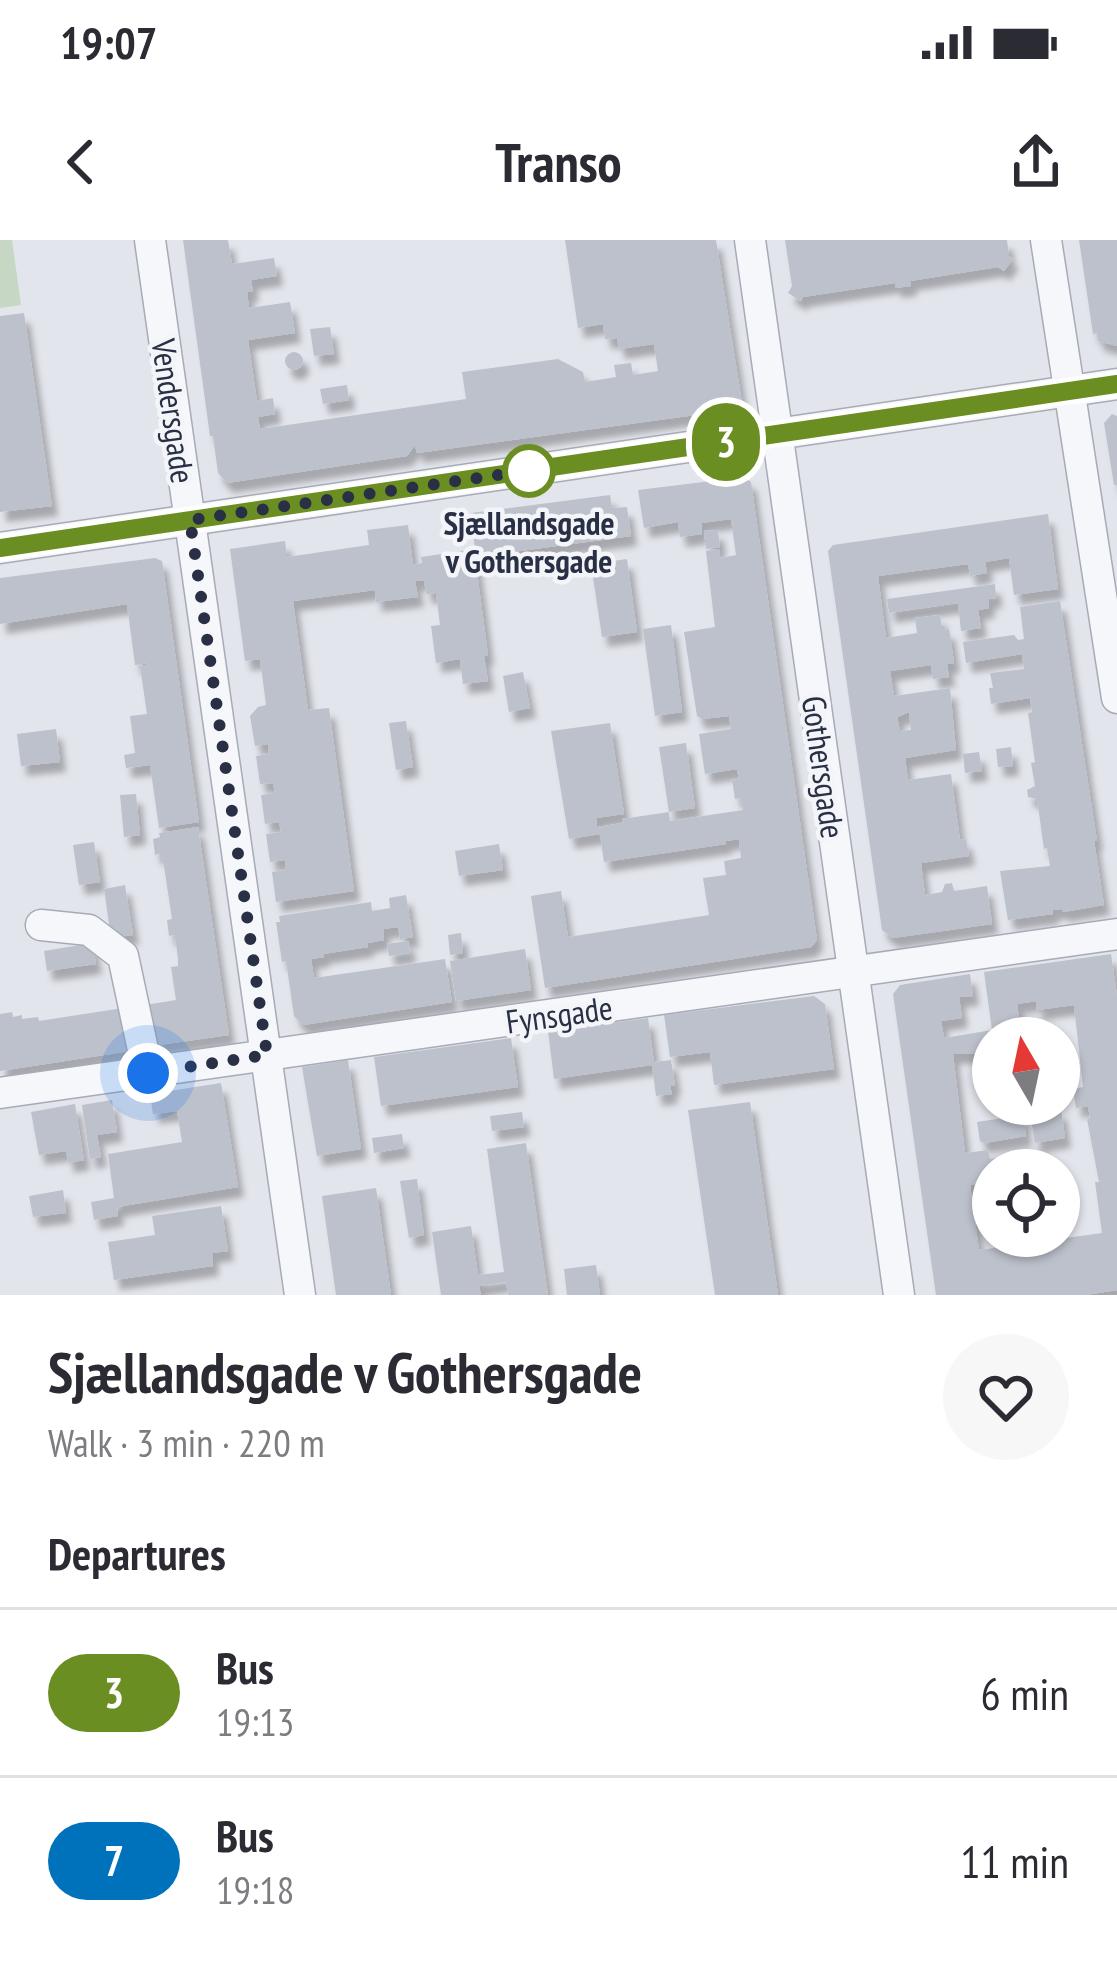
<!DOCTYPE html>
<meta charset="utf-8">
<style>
body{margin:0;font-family:"PT Sans Narrow",sans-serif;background:#f7f7f7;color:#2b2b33;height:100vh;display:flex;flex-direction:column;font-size:45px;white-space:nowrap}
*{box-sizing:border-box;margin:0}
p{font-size:39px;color:#7c7c81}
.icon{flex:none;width:66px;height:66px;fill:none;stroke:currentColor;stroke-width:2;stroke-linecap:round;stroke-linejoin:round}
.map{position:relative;height:1055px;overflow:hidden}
.panel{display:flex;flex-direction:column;background:#fff;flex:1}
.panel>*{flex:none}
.badge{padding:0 24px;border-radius:39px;font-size:42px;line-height:78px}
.needle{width:78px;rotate:351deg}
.tools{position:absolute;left:972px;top:777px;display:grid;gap:24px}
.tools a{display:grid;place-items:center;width:108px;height:108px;border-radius:50%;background:#fff;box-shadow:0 3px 9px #0004;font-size:60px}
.you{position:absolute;width:60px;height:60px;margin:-30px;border:9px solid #fff;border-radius:50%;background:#1a73e8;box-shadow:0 0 0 18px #1a73e833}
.map>.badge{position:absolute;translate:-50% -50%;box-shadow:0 0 0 6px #fff}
h2{padding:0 48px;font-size:45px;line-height:108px}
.round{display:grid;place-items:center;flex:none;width:126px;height:126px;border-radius:63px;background:#f7f7f7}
.summary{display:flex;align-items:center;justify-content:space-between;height:204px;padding:0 48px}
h1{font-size:57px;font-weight:700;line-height:90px}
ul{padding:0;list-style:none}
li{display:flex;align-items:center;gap:36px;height:168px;padding:0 48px;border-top:3px solid #e1e1e2}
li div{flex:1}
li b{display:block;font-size:45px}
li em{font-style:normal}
li .badge{min-width:132px;font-weight:700;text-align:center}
.status{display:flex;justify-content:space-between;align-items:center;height:84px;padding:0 60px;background:#fff;direction:ltr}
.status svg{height:33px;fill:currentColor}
header{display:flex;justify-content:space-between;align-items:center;height:156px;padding:0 48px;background:#fff;font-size:54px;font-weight:700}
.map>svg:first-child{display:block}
.green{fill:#c6d7c3}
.building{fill:#bcc1cc;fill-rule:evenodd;filter:url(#shadow)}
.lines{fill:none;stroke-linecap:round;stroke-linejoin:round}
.minor-casing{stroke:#a7abb7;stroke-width:33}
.minor{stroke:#f6f7fa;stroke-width:30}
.line-casing{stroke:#fff;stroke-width:27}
.line{stroke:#6b8e23;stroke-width:18}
.walk{stroke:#293046;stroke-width:12;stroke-dasharray:0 21.6}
.stop-dot{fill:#fff;stroke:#6b8e23;stroke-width:6}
.labels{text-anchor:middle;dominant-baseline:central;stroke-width:9;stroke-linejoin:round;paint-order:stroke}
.street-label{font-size:33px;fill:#293046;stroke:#f3f5f9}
.stop-label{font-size:33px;font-weight:bold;fill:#293046;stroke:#f3f5f9}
</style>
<div class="status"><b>19:07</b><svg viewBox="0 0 49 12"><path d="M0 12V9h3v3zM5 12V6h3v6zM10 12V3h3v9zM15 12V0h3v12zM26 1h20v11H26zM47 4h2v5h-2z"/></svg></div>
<header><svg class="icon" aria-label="back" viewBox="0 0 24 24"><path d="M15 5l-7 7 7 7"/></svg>Transo<svg class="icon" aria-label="share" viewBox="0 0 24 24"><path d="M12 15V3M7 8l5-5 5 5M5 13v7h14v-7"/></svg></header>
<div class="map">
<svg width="1117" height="1055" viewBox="0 0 1117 1055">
<defs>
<filter id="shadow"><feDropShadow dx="6" dy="10" stdDeviation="3" flood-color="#0004"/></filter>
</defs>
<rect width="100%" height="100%" fill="#e3e5ec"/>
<!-- green -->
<polygon class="green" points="0,0 12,0 21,65 0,68"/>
<!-- building -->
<g class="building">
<polygon points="183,0 228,0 232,24 274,18 277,36 251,40 253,52 247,52 249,68 290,62 295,93 248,100 257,161 273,158 275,174 258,177 260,189 466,159 462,132 558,119 583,132 585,142 616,137 614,125 631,123 633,135 658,131 654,104 619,109 617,98 605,99 603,84 578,88 565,0 716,0 742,163 735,172 732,170 417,213 415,205 407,216 227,243 218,233 213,196 210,196"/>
<polygon points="785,0 1007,0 1009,16 1013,19 1004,31 998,27 910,41 911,46 895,48 895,43 803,57 801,61 788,53 792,46"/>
<polygon points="1079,0 1117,0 1117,106 1098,101 1097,93 1093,94"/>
<polygon points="24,73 52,266 0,272 0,76"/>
<polygon points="330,87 334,114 314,116 310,89"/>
<circle cx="294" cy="121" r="9"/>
<polygon points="347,145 349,160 323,164 320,149"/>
<polygon points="1112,174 1117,176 1117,245 1114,245 1104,183"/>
<polygon points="744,237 751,242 817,700 811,707 545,748 531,656 561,651 568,697 709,675 703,638 726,635 724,621 741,618 739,599 726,601 726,604 604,622 600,594 569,599 551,491 610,483 624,574 596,578 597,587 623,583 622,579 669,572 670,581 743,570 741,558 735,559 732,540 739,539 737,529 705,534 699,494 731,489 729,476 702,479 697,476 684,392 715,387 706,311 719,309 720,318 736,315 731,279 701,283 702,294 680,297 678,282 644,288 638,250"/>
<polygon points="610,255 612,268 627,267 631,296 475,317 488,415 484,416 488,441 463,444 460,419 436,423 431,386 440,385 436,353 426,354 424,340 415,341 418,357 376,362 375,350 293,361 308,470 329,468 354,651 276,662 272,632 286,630 285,620 270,622 266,594 281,592 279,582 265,584 261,555 275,553 273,543 260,544 256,516 269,514 268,504 255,506 250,476 258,467 266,465 260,419 245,421 230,309 285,301 287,317 369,305 367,290 408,285 413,325 422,323 421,317 475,309 471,273"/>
<path d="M1048 274 1058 349 1014 355 1009 318 985 322 987 333 970 336 968 324 878 336 886 398 917 393 915 378 940 375 942 390 949 389 954 423 947 424 949 437 933 439 931 425 890 431 894 456 950 448 956 510 905 518 908 540 951 534 960 600 966 599 969 616 921 623 925 655 942 652 945 644 952 643 954 651 987 646 992 684 893 698 882 690 828 311 833 305ZM909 472 911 490 900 491 897 477Z"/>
<polygon points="718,290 720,307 706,309 704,291"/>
<polygon points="155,318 162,321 199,582 159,588 150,525 126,528 124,515 135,513 130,476 147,474 140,426 166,421 135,425 127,364 0,384 0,338"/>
<polygon points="627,319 637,392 602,397 591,324"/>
<polygon points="995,344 996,358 988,359 989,368 978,370 981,388 961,391 958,363 889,373 887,359"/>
<polygon points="1060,361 1097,601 1094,601 1104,665 1063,672 1062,669 1052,670 1053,674 1008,680 1000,631 1050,626 1047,608 1044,609 1037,559 1028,557 1027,550 1035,546 1031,523 1035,522 1028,473 1032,472 1030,458 991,464 989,448 993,448 990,433 1024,429 1022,414 966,423 963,402 1014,395 1018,400 1024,399 1020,367"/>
<polygon points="671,385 682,472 655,476 643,389"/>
<polygon points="523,432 530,468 509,472 503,436"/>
<polygon points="406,481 413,527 396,530 389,483"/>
<polygon points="56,489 60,522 21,526 17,494"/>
<polygon points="686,503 695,568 669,572 659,507"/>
<polygon points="1011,507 1013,526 998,527 996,509"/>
<polygon points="979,512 982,531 965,533 963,514"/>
<polygon points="136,554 140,595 124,597 120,555"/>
<polygon points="198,587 229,795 152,806 145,765 176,760 171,727 178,726 178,719 175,695 169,696 167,680 172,679 162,613 155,615 153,599 160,597 159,593"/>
<polygon points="94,602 100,642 79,645 73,605"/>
<polygon points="499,604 503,630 459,636 455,611"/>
<polygon points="125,645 133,695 111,698 104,649"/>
<polygon points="406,655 413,697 400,699 398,687 383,689 384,700 368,703 368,707 323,714 324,717 311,719 314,738 445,719 452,762 303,785 294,776 286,721 282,722 276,682 280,682 279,676 371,662 372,671 390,668 389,658"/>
<polygon points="461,693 463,713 450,715 448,695"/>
<polygon points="408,701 410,713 389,716 387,704"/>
<polygon points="92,703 96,724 47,731 44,711"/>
<polygon points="525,709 531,750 456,761 450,721"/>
<path d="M1111 714 1117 756V1050L1085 1055H936L893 754 900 745 970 734 973 756 959 757 962 778 941 781 944 798 992 790 984 732ZM1036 761 1037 770 1074 765 1083 847 1073 849 1076 868 1088 866 1090 878 1087 879 1099 942H1095L1102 993 979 1010 970 945 993 942V930H1000L998 918 990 919 988 910 965 913 953 814 993 813V798H1022L1017 764Z"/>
<polygon points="814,756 825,764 834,829 714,845 710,812 670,817 664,775"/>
<polygon points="123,768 130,811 0,831 0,774 12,772 13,777 22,775 22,779 38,777 39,781"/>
<polygon points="648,778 654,822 671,820 675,846 670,846 672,854 656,856 652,825 554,839 548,791"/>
<polygon points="511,798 518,847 381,866 374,817"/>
<polygon points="348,820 361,909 317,916 302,827"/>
<polygon points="221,843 238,947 117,967 118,976 94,980 91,962 114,958 108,914 182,902 177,871 153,874 150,854"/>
<polygon points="112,860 117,892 97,895 101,917 90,919 82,865"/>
<polygon points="750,862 778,1055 715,1055 688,870"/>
<polygon points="75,864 84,920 68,923 66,911 39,915 31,872"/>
<polygon points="1061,869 1065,898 1035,903 1030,874"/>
<polygon points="522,872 524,887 492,891 490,876"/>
<polygon points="1023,875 1026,896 984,903 980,901 977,882"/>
<polygon points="402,894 404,908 374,913 372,898"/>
<polygon points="526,903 548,1055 508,1055 506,1042 479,1046 481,1055 441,1055 432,992 471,986 478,1035 504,1032 487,909"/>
<polygon points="417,939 424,995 409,998 400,941"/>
<polygon points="376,948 391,1055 336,1055 322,956"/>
<polygon points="63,950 66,973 33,977 29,956"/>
<polygon points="221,966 228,1011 212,1013 213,1026 114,1040 108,1002 155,995 152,976"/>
<polygon points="596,1025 600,1055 567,1055 564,1029"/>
</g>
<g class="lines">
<!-- minor casing -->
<g class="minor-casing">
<g id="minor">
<polyline points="150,0 300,1055"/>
<polyline points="750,0 899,1055"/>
<polyline points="1046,0 1117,458"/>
<polyline points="0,308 1117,144"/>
<polyline points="41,685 89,690 123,716 148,833"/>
<polyline points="0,853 1117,694"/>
</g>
</g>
<!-- minor -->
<use href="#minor" class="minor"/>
</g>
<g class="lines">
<!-- line casing -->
<g class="line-casing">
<polyline id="line" points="0,308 1117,144"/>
</g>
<!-- line -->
<use href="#line" class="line"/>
<!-- walk -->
<polyline class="walk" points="148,833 267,815 190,280 533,230 529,231"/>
</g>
<!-- markers -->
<circle class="stop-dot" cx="529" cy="231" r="24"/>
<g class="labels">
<!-- street labels -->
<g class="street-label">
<text transform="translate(174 171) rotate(82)">Vendersgade</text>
<text transform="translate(824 527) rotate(82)">Gothersgade</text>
<text transform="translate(559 774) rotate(-8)">Fynsgade</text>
</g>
<!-- stop labels -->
<g class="stop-label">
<text x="529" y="282">Sjællandsgade<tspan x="529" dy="38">v Gothersgade</tspan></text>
</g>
</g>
</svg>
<div class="tools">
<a><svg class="needle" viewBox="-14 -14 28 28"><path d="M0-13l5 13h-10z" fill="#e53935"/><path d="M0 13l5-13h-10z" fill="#7c7c81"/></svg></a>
<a><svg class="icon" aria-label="locate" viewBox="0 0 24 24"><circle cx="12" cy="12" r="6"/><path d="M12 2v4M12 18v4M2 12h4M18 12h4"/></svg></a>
</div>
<div class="you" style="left:148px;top:833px"></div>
<b class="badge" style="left:726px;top:202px;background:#6b8e23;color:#fff">3</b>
</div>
<section class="panel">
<div class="summary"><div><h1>Sjællandsgade v Gothersgade</h1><p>Walk · 3 min · 220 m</p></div><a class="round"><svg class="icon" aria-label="heart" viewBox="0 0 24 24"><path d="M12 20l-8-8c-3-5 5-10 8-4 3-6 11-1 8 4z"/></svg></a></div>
<h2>Departures</h2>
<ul>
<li><span class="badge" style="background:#6b8e23;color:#fff">3</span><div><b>Bus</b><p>19:13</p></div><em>6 min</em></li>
<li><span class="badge" style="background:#0072bc;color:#fff">7</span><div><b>Bus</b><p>19:18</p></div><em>11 min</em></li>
</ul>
</section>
